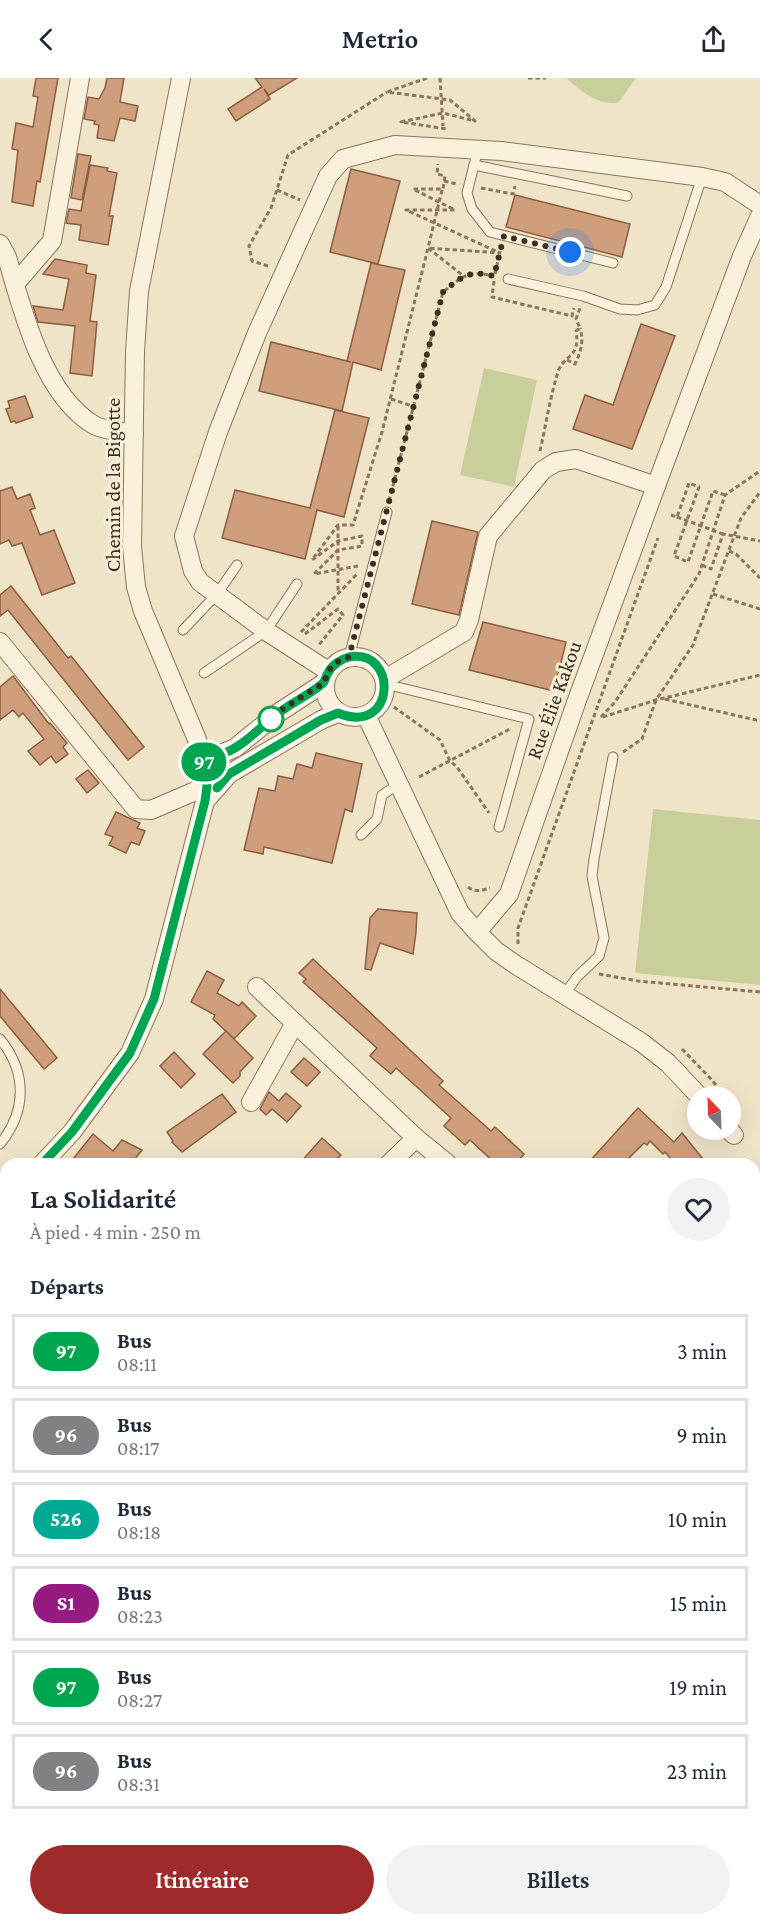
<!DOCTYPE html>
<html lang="fr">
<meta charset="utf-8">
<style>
body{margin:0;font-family:"Crimson Pro",serif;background:#f2f2f3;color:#1f2937;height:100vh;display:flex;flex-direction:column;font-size:22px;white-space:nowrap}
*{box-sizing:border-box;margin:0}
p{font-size:20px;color:#747a83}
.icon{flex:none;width:33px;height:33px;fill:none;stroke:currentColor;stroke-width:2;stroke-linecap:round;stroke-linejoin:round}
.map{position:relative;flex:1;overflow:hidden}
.side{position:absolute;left:0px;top:1080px;width:760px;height:768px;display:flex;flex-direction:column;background:#fff;border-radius:18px 18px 0 0;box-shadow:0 6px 24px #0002}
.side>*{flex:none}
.badge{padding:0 12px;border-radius:20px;font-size:21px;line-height:39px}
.needle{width:39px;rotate:337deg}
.buttons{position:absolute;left:687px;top:1008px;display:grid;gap:12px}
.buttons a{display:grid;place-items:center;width:54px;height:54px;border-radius:50%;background:#fff;box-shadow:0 6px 24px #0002;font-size:30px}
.you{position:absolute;width:30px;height:30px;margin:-15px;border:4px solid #fff;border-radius:50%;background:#1a73e8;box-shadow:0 0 0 9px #1a73e833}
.map>.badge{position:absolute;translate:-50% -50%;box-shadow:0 0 0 3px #fff}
h2{padding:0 30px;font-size:22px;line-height:54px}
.round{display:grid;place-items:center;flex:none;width:63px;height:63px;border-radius:32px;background:#f2f2f3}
.head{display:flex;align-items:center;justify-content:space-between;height:102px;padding:0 30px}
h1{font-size:28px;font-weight:600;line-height:45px}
.cta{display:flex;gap:12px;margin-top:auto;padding:12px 30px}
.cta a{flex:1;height:69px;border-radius:36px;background:#9e2a2b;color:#fff;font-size:24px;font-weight:600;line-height:69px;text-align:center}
.cta a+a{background:#f2f2f3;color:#1f2937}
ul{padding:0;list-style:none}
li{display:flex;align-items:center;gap:18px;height:75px;margin:0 12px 9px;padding:0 18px;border:3px solid #e0e1e3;border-radius:0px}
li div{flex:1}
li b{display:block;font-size:22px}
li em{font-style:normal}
li .badge{min-width:66px;font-weight:700;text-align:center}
header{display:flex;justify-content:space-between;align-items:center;height:78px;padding:0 30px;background:#fff;font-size:27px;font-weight:600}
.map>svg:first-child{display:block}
.green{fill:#c9cf9b}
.building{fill:#cf9f7d;stroke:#8d5f41;stroke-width:1.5}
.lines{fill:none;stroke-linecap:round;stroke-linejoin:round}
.lane-casing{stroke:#8d765c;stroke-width:11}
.street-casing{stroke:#8d765c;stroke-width:20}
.path{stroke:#8d765c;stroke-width:3;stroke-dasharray:4.5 3;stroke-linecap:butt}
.lane{stroke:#faf1dc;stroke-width:9}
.street{stroke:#faf1dc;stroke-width:18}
.line-casing{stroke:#fff;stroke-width:14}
.line{stroke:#00a550;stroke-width:9}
.walk{stroke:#3d2e20;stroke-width:6;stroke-dasharray:0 10.8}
.stop-dot{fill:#fff;stroke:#00a550;stroke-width:3}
.labels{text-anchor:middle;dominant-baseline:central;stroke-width:6;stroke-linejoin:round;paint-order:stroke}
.street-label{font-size:21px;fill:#3d2e20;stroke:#f7eed8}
</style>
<header><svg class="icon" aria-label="back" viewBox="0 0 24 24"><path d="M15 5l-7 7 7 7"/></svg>Metrio<svg class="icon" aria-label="share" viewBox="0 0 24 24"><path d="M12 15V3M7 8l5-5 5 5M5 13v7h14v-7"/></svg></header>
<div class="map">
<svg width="760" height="1848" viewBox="0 0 760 1848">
<rect width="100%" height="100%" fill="#f0e4c8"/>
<!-- green -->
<g class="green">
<path d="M566 0H636L618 25C597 27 581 13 566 0Z"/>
<polygon points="484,290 537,302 514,409 460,397"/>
<polygon points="653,731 760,742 760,907 635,895"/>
</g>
<!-- building -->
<g class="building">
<polygon points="36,0 58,0 40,104 37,103 33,128 12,124 18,72 12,71 16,45 33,49 38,19 33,18"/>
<polygon points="107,0 124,0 120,24 138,28 135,43 120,40 114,63 97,60 99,47 94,46 95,43 84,41 88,19 99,21 105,10"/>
<polygon points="255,0 297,0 269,17 264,11 270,21 236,43 228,31 262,9"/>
<polygon points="78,76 91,78 82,122 71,120"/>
<polygon points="90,87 108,90 107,93 117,95 109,138 113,138 108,167 79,162 81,147 66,145 69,131 81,133"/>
<polygon points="351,91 400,103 378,186 330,174"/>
<polygon points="515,117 630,146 622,179 506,149"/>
<polygon points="55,181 87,187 86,195 96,197 90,243 97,244 92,298 70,295 75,248 38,244 33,228 63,232 69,201 43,196"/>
<polygon points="371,185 405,192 381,292 353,284 342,333 259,313 271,264 351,284 347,283"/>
<polygon points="641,246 675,258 632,371 573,351 585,317 613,327"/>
<polygon points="25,318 33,339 16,345 15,343 11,344 6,331 10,330 8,323"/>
<polygon points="335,332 369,340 344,439 317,432 305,481 222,460 235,412 310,430"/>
<polygon points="12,409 17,421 30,416 35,430 30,432 40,457 54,452 75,505 42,517 22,465 12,468 9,462 0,466 0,413"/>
<polygon points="432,443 478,454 459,537 412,526"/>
<polygon points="11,508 68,580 71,578 144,669 128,682 8,532 0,538 0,517"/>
<polygon points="483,544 566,564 554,613 469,592"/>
<polygon points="13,598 49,646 50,645 67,665 63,669 68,676 56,685 51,678 40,687 28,673 44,661 23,635 19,639 13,632 0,642 0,609"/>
<polygon points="316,675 362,686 352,734 345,731 332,785 264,769 263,776 244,772 259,710 275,713 278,698 293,701 297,686 312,690"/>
<polygon points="88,692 99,705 87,715 76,701"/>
<polygon points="116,734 140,745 137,750 145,753 139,767 131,764 126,775 109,767 113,759 105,756"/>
<polygon points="378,831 417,835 416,854 413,876 380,865 371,892 365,891 370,840"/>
<polygon points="313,881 443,1003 439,1007 491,1053 495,1049 524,1076 516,1086 496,1086 470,1062 465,1067 444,1048 451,1040 396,990 391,996 370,978 377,970 303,904 306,901 299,895"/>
<polygon points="207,893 224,902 217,915 239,928 242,924 256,938 234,961 213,941 215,937 191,924"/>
<polygon points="0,911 57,980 44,991 0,938"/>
<polygon points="226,953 253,980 240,994 240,998 233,1005 203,976"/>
<polygon points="174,974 195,996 181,1010 160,988"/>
<polygon points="304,980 320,994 307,1008 291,994"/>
<polygon points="269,1014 279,1023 286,1015 301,1028 287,1044 272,1031 266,1037 260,1031"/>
<polygon points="222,1016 236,1034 182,1074 172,1064 173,1063 167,1054"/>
<polygon points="638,1030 674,1064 682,1055 707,1086 675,1086 665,1074 663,1076 650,1063 647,1067 644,1065 623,1086 587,1086"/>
<polygon points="93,1056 113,1073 122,1062 142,1072 131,1086 69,1086"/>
<polygon points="322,1060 341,1077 332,1086 299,1086"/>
</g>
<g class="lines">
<!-- lane casing -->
<g class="lane-casing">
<g id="lane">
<polyline points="478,71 467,115 472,131 490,154 613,185"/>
<polyline points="474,87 627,118"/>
<polyline points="508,201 583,218 620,231 637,232 655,227 666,209 702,99"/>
<polyline points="183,552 217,516 237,487"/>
<polyline points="349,579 387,434"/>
<polyline points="204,595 266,553 297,506"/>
<polyline points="385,606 529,641 499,749"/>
<polyline points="361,757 377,741 382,717 399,706"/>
<polyline points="564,917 577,899 599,878 604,860 592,798 594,781 613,679"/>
<path d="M0 961C27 994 27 1033 0 1066"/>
<polyline points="754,1506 760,1502"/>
<polyline points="0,1528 6,1533"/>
<polyline points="754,1653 760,1649"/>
<polyline points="454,1848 455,1842"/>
</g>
</g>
<!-- street casing -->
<g class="street-casing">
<g id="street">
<path d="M0 166 7 179C22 232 43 317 94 347 104 353 122 353 134 356"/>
<polyline points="15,206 52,163 80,0"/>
<polyline points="0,564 136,731 151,732 207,708"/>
<circle cx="355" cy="609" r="30"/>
<polyline points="328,593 266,553 200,504 193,493 184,458 218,354 257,255 328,98 343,81 395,67 501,73 702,99 725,104 760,127"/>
<polyline points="385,601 464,554 469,542 488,458 543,392 556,384 576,381 656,408"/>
<polyline points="366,637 460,835 477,854"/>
<polyline points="204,683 235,670 278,635 324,605"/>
<polyline points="205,723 229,696 321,642 338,635"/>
<polyline points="257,909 416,1060 389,1086"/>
<polyline points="699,1018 668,985 641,964 516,887 496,873 477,854 509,816 576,625 656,408 742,178 760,138"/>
<polyline points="251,1024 295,945"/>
<polyline points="729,1052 734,1057"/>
<polyline points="416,1060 448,1086"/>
<polyline points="42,1086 72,1054 130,975 154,921 205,723 207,708 204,683 196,659 143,533 136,509 132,469 135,274 139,213 181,0"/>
<polyline points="0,1130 6,1124"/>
<polyline points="0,1363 6,1367"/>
</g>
</g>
<!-- path -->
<g class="path">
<polyline points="427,0 387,14 450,22 475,43 443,35 401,44 447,51"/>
<polyline points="440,0 443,48"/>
<polyline points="528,0 546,0"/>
<polyline points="444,103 457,106"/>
<polyline points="481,110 513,116 515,108"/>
<polyline points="277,112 300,122"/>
<polyline points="442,112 428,170 465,199"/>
<polyline points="268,188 252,183 249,168 271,130 288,77 387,14"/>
<polyline points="495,196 500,173"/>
<polyline points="494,203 492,219 572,238 574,230"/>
<path d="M567 282 575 286C581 274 584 263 580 250"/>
<polyline points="391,321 415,329"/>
<path d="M540 373C546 347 550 319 558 294 563 277 581 280 576 253L580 250 576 241 580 230"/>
<path d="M389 423 443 214C463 198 468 192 494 198"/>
<polyline points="671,437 677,439 689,405 699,409 674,478 688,484 713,413 725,417"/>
<polyline points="677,439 723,456"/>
<polyline points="338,448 338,513"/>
<polyline points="729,473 736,476 760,500"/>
<polyline points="702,487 711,491 723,456 760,463"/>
<polyline points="358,488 314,496 338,472 362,468 362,458 338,463 312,482 338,447 353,447 382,354 428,170 500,175 406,132 455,132 413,111 443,111 445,98 437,96 438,86"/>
<polyline points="713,516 760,531"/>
<polyline points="301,554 357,496"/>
<polyline points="305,556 338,531 343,537 318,568"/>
<polyline points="665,621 760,643"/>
<polyline points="394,629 440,662 450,683 457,689 489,735"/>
<polyline points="601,639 615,624 699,496 725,417 760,393"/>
<polyline points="603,639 656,622 760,597"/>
<polyline points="623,674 642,661 656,622 693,567 741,440 760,414"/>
<polyline points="419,699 510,651"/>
<path d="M468 809C475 815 482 812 490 810"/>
<polyline points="518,866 518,850 658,460"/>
<polyline points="599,896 638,903 760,914"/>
<polyline points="682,971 711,1001 725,1018"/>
<polyline points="730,1026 739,1036"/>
<polyline points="0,1781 0,1783"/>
<polyline points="494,1848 502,1842"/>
</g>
<!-- lane -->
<use href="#lane" class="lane"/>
<!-- street -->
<use href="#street" class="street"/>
</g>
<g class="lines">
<!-- line casing -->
<g class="line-casing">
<path id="line" d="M42 1086 72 1054 130 975 154 921 205 723 207 708 204 684C213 679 224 676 233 671 250 662 264 645 280 634 293 624 309 617 322 606 326 603 325 599 328 595 332 587 341 581 349 579 398 569 397 659 338 635L321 642 229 696 217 710"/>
</g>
<!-- line -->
<use href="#line" class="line"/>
<!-- walk -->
<path class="walk" d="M271 641 264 646 278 634 324 605 328 593 337 584 349 579 443 214C463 198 468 192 494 198L504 158 570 174"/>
</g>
<!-- markers -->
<circle class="stop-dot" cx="271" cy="641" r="12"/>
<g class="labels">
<!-- street labels -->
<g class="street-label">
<text transform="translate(113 407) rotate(-90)">Chemin de la Bigotte</text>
<text transform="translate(554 622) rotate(-70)">Rue Élie Kakou</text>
</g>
</g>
</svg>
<div class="buttons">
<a><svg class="needle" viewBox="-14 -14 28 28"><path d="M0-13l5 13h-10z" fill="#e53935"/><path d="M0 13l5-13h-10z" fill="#747a83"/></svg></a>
</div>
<div class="you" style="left:570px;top:174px"></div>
<b class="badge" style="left:204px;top:684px;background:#00a550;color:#fff">97</b>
<section class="side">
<div class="head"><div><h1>La Solidarité</h1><p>À pied · 4 min · 250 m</p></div><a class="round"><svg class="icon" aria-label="heart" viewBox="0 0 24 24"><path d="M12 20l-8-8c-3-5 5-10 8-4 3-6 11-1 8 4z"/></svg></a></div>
<h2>Départs</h2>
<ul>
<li><span class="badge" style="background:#00a550;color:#fff">97</span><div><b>Bus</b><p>08:11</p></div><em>3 min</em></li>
<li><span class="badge" style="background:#7f8185;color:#fff">96</span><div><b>Bus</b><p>08:17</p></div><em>9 min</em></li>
<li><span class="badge" style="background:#00a994;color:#fff">526</span><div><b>Bus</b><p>08:18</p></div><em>10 min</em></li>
<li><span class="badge" style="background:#951b81;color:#fff">S1</span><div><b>Bus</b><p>08:23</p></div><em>15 min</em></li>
<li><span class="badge" style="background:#00a550;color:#fff">97</span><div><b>Bus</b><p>08:27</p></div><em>19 min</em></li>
<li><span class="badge" style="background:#7f8185;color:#fff">96</span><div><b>Bus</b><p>08:31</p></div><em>23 min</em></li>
</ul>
<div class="cta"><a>Itinéraire</a><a>Billets</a></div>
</section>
</div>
